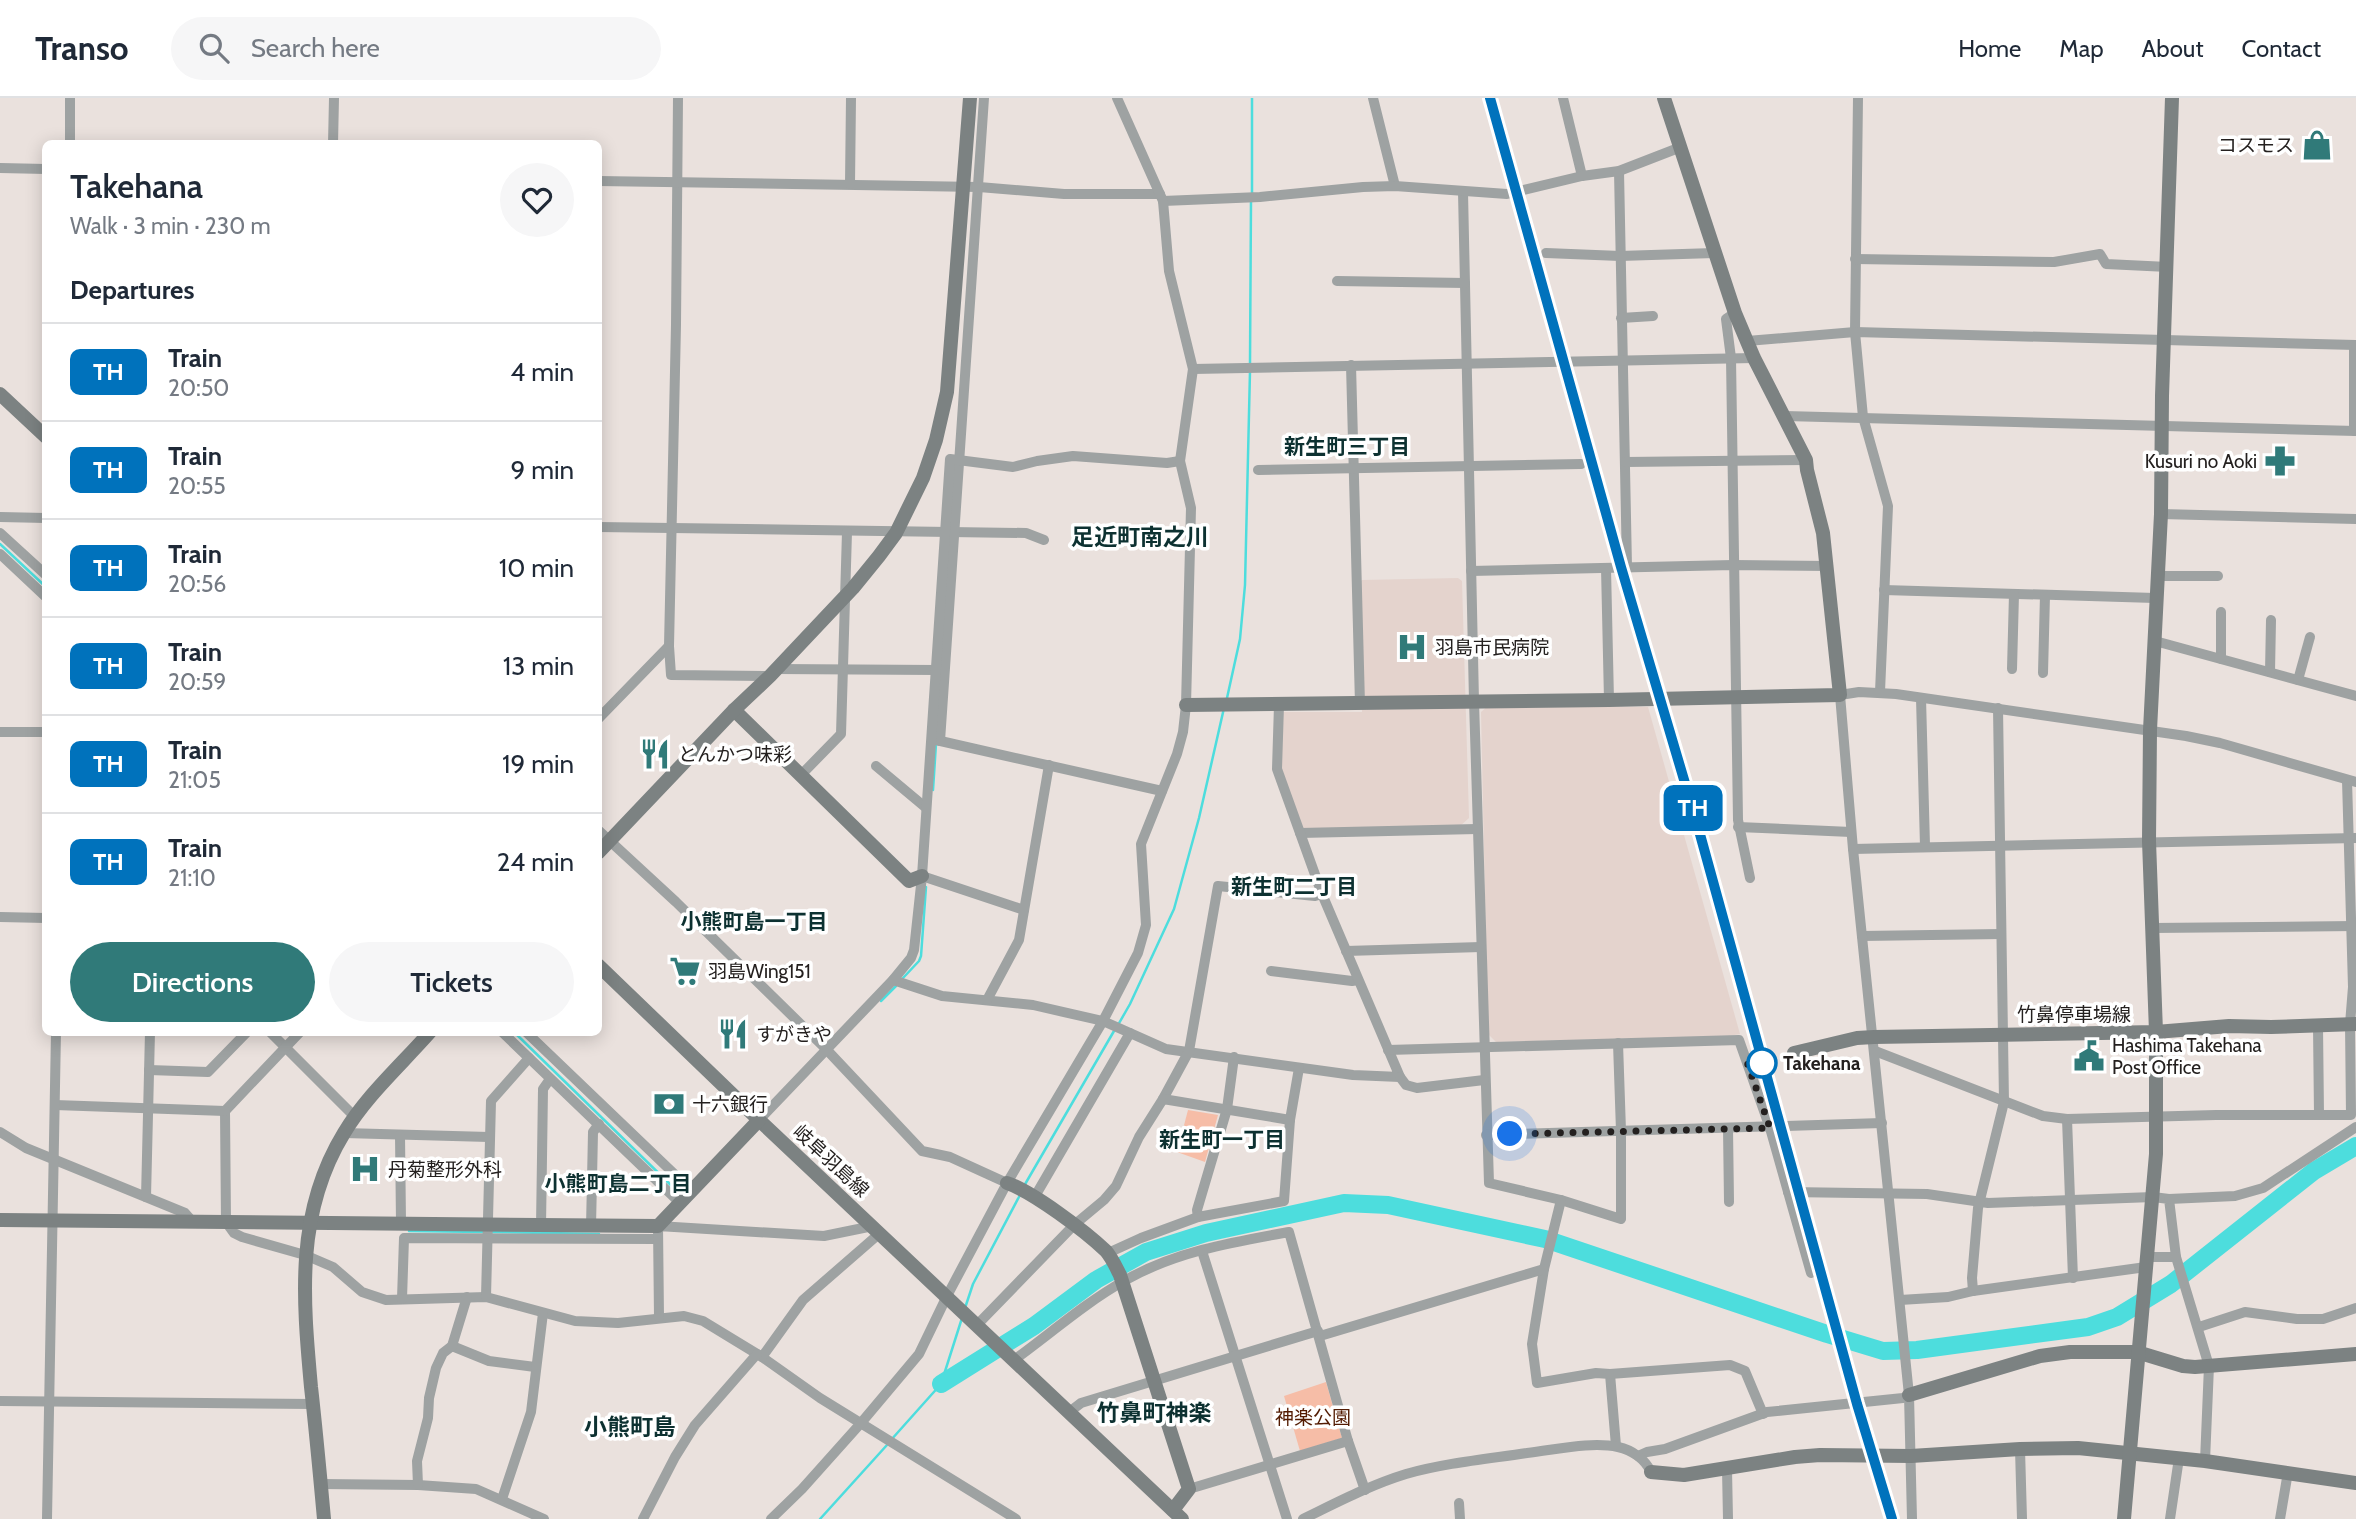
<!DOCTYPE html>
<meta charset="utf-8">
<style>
body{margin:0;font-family:Cabin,"Noto Sans JP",sans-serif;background:#f6f6f7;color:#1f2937;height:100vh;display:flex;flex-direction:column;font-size:26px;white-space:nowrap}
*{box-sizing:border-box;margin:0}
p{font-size:23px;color:#747a83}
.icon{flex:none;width:38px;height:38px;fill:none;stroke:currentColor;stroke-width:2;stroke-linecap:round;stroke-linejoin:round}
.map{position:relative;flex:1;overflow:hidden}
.details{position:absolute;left:42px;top:42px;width:560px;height:896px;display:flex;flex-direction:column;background:#fff;border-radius:10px;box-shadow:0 4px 18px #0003}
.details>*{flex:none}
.badge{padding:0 14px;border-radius:10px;font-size:24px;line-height:46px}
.you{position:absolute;width:35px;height:35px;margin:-18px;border:5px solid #fff;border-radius:50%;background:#1a73e8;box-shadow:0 0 0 10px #1a73e833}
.map>.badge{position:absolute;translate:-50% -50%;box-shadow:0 0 0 4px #fff}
h2{padding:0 28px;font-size:26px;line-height:63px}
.round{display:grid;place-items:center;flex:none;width:74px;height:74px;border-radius:37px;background:#f6f6f7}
.head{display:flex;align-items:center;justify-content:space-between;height:119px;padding:0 28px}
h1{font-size:33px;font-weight:600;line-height:52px}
.action{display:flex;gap:14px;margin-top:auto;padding:14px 28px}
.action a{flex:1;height:80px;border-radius:42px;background:#307a79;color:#fff;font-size:28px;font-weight:600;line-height:80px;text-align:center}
.action a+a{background:#f6f6f7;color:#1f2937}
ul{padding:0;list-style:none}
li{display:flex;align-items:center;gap:21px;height:98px;padding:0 28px;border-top:2px solid #e0e1e3}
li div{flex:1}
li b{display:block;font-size:26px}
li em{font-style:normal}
li .badge{min-width:77px;font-weight:700;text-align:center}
header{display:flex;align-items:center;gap:42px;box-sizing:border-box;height:98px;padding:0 35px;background:#fff;border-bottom:2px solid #e0e1e3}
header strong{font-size:33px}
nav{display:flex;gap:38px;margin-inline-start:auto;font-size:24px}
.search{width:490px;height:63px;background:#f6f6f7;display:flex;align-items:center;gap:18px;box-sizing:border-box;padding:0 24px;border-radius:38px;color:#747a83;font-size:26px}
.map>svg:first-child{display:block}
.built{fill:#e4d3cd}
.green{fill:#f6bda7}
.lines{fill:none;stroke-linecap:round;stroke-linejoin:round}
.stream{stroke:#4ddddd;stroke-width:2.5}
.river{stroke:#4ddddd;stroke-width:18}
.street{stroke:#9ea2a2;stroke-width:10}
.secondary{stroke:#7c8282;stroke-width:14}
.rail{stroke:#4a4543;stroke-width:2.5;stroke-dasharray:3.5 7;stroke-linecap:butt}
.line-casing{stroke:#fff;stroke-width:16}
.line{stroke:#0072bc;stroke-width:10}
.walk{stroke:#24201f;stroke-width:7;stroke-dasharray:0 12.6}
.stop-dot{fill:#fff;stroke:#0072bc;stroke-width:3.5}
.labels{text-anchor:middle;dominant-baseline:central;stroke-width:7;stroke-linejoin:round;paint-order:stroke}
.poi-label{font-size:19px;fill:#24201f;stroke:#fff;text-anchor:start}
.street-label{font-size:19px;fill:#24201f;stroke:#fff}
.stop-label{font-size:19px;font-weight:bold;fill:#24201f;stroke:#fff;text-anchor:start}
.park-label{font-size:19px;fill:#531b02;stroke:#fff}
.neighbourhood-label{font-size:21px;font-weight:bold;fill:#0d3131;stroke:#fff}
.quarter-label{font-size:23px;font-weight:bold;fill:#0d3131;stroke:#fff}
</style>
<header>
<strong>Transo</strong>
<div class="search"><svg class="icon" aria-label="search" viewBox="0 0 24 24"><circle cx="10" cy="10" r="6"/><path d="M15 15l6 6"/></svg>Search here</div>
<nav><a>Home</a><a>Map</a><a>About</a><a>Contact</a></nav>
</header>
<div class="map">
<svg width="2356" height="1421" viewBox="0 0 2356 1421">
<rect width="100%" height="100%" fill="#eae1dd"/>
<!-- built -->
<g class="built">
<polygon points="1458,480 1462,483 1469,720 1460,728 1301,732 1280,671 1283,614 1362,614 1359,485 1362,482"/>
<polygon points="1488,608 1648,609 1740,936 1729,938 1496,944 1488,936 1481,614"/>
</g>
<!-- green -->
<g class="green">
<polygon points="1188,1012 1218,1017 1205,1064 1177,1054"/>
<polygon points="1326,1284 1342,1340 1300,1353 1284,1298"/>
</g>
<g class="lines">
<!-- stream -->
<g class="stream">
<polyline points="1252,95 1252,0"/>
<polyline points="1250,266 1251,101"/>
<polyline points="0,446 46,489"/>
<polyline points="1227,600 1240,541 1245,487 1250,273"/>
<polyline points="933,692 936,646"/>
<polyline points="903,880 919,863 921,858 926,789"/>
<polyline points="881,903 896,888"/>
<polyline points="1118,927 1130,906 1174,811 1199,720 1224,610"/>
<polyline points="514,934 680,1096"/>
<polyline points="1024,1088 1114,933"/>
<polyline points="409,1133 483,1134"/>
<polyline points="490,1134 599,1136"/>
<polyline points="965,1210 973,1186 1020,1097"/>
<polyline points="891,1342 941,1286 962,1220"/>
<polyline points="820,1421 887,1347"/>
</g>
<!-- river -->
<polyline class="river" points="941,1286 1034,1228 1096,1182 1146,1154 1206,1135 1344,1105 1388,1107 1545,1141 1827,1236 1883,1253 1917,1252 2088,1229 2117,1219 2171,1186 2314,1073 2356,1048"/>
<!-- street -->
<g class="street">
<polyline points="678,0 676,227 669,548 671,577 770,578"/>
<polyline points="1373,0 1395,88"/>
<polyline points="1563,0 1582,78"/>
<polyline points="1858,0 1855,234 1863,319 1888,408 1880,594"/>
<polyline points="70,46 70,0"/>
<polyline points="333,46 334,0"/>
<polyline points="0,70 46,71"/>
<polyline points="1619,73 1627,469"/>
<polyline points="598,83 979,89 1064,96 1160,96"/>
<polyline points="850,86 851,0"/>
<polyline points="1463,94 1474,603 1489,1085 1561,1102 1621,1121 1621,1033 1618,945"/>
<polyline points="1163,103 1260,99 1363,89 1395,88 1507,96 1582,78 1619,73 1681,49"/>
<polyline points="1546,155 1620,158 1714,155"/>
<polyline points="1855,161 2054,164 2100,156 2106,166 2168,169"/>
<polyline points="1337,183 1465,185"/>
<polyline points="1735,215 1726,221 1731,260 1738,722 1750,780"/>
<polyline points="1621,220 1653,218"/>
<polyline points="1747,243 1855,234 2356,247"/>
<polyline points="2354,247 2354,333"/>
<polyline points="1351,267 1360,606"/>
<polyline points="1193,271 1754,260"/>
<polyline points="1785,318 2356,333"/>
<polyline points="1625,364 1806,362"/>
<polyline points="1258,372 1581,366"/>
<polyline points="2161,416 2356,421"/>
<polyline points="0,419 46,420"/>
<polyline points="598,429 1026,435 1044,442"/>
<polyline points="0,435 46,477"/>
<polyline points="0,456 46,499"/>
<polyline points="1606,470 1609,602"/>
<polyline points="1471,473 1733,467 1828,468"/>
<polyline points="2157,478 2218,478"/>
<polyline points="1884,492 2155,500"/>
<polyline points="2155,543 2356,598"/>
<polyline points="2221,561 2221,514"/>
<polyline points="776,571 936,572"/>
<polyline points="2012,571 2014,496"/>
<polyline points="2270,574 2271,522"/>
<polyline points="2043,575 2045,497"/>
<polyline points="2298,582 2310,539"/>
<polyline points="1921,600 1925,748"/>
<polyline points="598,621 669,548"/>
<polyline points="0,634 46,634"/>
<polyline points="936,642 1162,693"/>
<polyline points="940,643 984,0"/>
<polyline points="876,668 925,709"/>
<polyline points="800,678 841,636 847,434"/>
<polyline points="1738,729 1851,734"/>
<polyline points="598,732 676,804 826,951 922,1053 950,1059 1007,1085"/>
<polyline points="1300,735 1477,731"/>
<polyline points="1853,751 2356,740"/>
<polyline points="922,778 1024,812"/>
<polyline points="0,819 46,820"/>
<polyline points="2152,830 2355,828"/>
<polyline points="1862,838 2001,836"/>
<polyline points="1346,853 1481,849"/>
<polyline points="1271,873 1352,883 1358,882"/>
<polyline points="893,882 942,898 1033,907 1103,923 1166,951 1353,977 1400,979 1322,796 1277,671 1279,607"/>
<polyline points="987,902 1019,842 1049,667"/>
<polyline points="2318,928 2319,1017"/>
<polyline points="270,934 355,1019"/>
<polyline points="300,934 225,1013 226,1124 234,1135 242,1139 305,1157 333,1169 362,1194 386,1202 486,1199 575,1223 618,1225 684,1218 703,1223 762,1259 820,1300 1016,1421"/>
<polyline points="502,934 679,1104"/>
<polyline points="526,934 690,1091"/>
<polyline points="1388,952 1739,942 1770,1030 1811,1175"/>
<polyline points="1875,953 2043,1018 2067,1021 2216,1017 2351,1017 2350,926 2353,889 2347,682"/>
<polyline points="149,972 208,974 247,934"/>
<polyline points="1400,979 1406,987 1417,990 1484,982"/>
<polyline points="1163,1001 1189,953 1218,788 1315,798 1322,796"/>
<polyline points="55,1007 225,1013"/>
<polyline points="2067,1021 2073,1180"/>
<polyline points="759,1022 893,882 911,860 914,852 922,778 950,361 1013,369 1037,363 1073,358 1167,365 1180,363"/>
<polyline points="1728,1030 1729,1104"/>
<polyline points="0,1034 26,1050 185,1115 193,1124"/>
<polyline points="344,1035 489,1039"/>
<polyline points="400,1037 401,1125"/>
<polyline points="1486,1037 1882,1025"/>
<polyline points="1788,1094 1927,1096 1988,1105 2153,1099 2169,1101 2176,1159 2209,1268 2205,1363"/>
<polyline points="146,1099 150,934"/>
<polyline points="1034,1100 1130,935"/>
<polyline points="2169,1101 2235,1098 2263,1090 2356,1029"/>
<polyline points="1561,1102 1544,1171 1532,1246 1537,1285 1596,1275 1610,1276 1616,1348"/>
<polyline points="1198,1119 1197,1112 1227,1011 1234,959"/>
<polyline points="541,1128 543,991 550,981"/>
<polyline points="591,1129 593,1034 599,1026"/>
<polyline points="1202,1153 1287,1421"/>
<polyline points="1108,1155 1141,1140 1198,1119 1284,1103 1290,1022 1299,970"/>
<polyline points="2147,1159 2176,1159"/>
<polyline points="1973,1193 1972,1180 1978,1110 2004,1004 1998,610"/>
<polyline points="486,1199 491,1003 529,960"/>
<polyline points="402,1201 404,1140 657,1141"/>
<polyline points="1900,1202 1948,1199 1973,1193 2146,1169"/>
<polyline points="659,1219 658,1128 824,1138 873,1128"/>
<polyline points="976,1228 1074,1127 1104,1102 1116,1088 1139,1039 1163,1001 1290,1022"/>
<polyline points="2199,1229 2245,1214 2297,1221 2323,1221 2356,1210"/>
<polyline points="1320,1238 1544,1171"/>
<polyline points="452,1248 489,1263 535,1269"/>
<polyline points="762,1259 803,1202 880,1135"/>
<path d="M1014 1262C1050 1236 1085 1205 1124 1183 1174 1154 1233 1144 1289 1134L1348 1343 1365 1392"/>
<polyline points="1610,1276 1730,1267 1745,1273 1763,1316"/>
<polyline points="0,1303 313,1306"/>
<polyline points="1068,1315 1081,1305 1318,1233"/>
<polyline points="2020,1351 2022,1421"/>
<polyline points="1638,1358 1647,1354 1665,1351 1767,1314 1903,1300 1909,1297"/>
<polyline points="1727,1371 1728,1421"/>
<polyline points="321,1386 418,1387 476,1391 544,1421"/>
<polyline points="418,1387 417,1363 428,1320 429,1300 436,1270 443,1255 452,1248 467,1199"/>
<polyline points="1189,1391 1348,1343"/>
<polyline points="502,1401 531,1314 543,1215"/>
<polyline points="1459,1405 1460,1421"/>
<polyline points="47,1421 56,934"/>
<polyline points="643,1421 675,1359 695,1327 757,1256"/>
<polyline points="771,1421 802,1391 861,1325 919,1256 947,1198 1007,1085 1103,923 1138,855 1146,827 1141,746 1177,656 1183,634 1186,607 1191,410 1180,363 1193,271 1169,173 1163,103 1117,0"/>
<path d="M1303 1421C1336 1405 1370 1387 1406 1376 1445 1365 1487 1361 1527 1355 1555 1352 1591 1343 1618 1349 1632 1352 1645 1361 1651 1374"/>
<polyline points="1912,1421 1909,1297 1853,751 1840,597 1859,594 1896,596 2186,638 2220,645 2356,684"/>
<polyline points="2170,1421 2179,1360"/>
<polyline points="2280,1421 2288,1374"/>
</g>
<!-- secondary -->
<g class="secondary">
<polyline points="0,296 46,339"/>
<polyline points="1186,607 1609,602 1840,597 1823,435 1807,372 1806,362 1754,260 1735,215 1664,0"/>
<polyline points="734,612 909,783 922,778"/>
<polyline points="598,755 734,612 770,578 853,490 879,458 896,435 923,380 936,342 947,294 970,0"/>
<polyline points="598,867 759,1022 1182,1421"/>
<polyline points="1794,955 1857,940 1874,939 2156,934 2229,928 2271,929 2356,926"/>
<path d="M1007 1085C1033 1094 1085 1133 1106 1153 1112 1160 1116 1169 1120 1177L1189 1391 1173 1412"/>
<polyline points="0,1122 658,1128 759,1022"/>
<polyline points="1909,1297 2040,1258 2070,1254 2137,1254 2183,1268 2195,1269 2356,1256"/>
<polyline points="1651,1374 1684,1377 1795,1359 1820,1357 1911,1358 2020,1351 2078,1350 2205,1363 2356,1385"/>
<path d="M324 1421C320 1377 316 1333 311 1289 303 1200 295 1115 344 1035 366 998 401 967 430 934"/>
<polyline points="2124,1421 2156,1056 2156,934 2149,743 2150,632 2161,416 2162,298 2172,0"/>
</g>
<!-- rail -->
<polyline class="rail" points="1490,0 1621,469 1698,729 1857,1306 1892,1421"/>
</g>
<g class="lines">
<!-- line casing -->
<g class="line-casing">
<polyline id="line" points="1490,0 1621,469 1698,729 1857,1306 1892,1421"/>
</g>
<!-- line -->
<use href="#line" class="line"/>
<!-- walk -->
<polyline class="walk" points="1510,1036 1770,1030 1747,964 1762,965"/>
</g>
<!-- icons -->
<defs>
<g id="shop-bare" transform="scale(2.415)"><path d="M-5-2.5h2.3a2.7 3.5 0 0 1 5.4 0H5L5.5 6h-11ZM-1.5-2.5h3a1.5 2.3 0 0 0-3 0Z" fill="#307a79" stroke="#fff" stroke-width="2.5" paint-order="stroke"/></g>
<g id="pharmacy-bare" transform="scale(2.415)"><path d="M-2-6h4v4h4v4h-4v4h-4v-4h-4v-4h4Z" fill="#307a79" stroke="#fff" stroke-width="2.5" paint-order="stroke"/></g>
<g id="hospital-bare" transform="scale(2.415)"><path d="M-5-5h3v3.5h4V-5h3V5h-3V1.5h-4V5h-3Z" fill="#307a79" stroke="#fff" stroke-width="2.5" paint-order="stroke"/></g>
<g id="restaurant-bare" transform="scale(2.415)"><path d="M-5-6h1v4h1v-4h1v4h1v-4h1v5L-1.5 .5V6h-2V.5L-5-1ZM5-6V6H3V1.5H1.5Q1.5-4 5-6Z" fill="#307a79" stroke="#fff" stroke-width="2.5" paint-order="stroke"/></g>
<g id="supermarket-bare" transform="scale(2.415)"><path d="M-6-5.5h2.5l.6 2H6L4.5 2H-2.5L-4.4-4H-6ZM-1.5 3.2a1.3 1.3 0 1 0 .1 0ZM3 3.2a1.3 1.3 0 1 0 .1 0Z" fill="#307a79" stroke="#fff" stroke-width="2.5" paint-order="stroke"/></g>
<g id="civic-bare" transform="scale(2.415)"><path d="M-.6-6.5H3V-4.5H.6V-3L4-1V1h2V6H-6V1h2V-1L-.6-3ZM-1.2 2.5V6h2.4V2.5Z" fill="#307a79" stroke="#fff" stroke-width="2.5" paint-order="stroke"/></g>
<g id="bank-bare" transform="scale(2.415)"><path d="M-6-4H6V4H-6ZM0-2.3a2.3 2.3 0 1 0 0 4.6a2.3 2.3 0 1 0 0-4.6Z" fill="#307a79" stroke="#fff" stroke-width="2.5" paint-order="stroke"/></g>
</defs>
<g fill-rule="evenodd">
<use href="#shop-bare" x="2317" y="47"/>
<use href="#pharmacy-bare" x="2280" y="363"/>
<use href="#hospital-bare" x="1412" y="549"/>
<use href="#restaurant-bare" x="655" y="656"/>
<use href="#supermarket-bare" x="685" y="873"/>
<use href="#restaurant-bare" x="733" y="936"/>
<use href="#civic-bare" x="2089" y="958"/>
<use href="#bank-bare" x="669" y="1006"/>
<use href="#hospital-bare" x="365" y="1071"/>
</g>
<!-- markers -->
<circle class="stop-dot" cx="1762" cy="965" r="14"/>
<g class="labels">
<!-- poi labels -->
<g class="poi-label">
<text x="2294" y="47" text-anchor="end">コスモス</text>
<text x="2257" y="363" text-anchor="end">Kusuri no Aoki</text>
<text x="1435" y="549">羽島市民病院</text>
<text x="678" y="656">とんかつ味彩</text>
<text x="708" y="873">羽島Wing151</text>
<text x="756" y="936">すがきや</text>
<text x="2112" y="947">Hashima Takehana<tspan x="2112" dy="22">Post Office</tspan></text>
<text x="692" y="1006">十六銀行</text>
<text x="388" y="1071">丹菊整形外科</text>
</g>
<!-- street labels -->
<g class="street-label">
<text x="2074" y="916">竹鼻停車場線</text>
<text transform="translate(831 1063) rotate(43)">岐阜羽島線</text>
</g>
<!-- stop labels -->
<g class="stop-label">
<text x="1783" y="965">Takehana</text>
</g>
<!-- park labels -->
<g class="park-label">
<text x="1313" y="1319">神楽公園</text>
</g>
<!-- neighbourhood labels -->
<g class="neighbourhood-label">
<text x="1347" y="348">新生町三丁目</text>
<text x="1294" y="788">新生町二丁目</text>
<text x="754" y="823">小熊町島一丁目</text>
<text x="1222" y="1041">新生町一丁目</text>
<text x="618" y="1085">小熊町島二丁目</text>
</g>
<!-- quarter labels -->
<g class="quarter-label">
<text x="1140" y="439">足近町南之川</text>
<text x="1154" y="1315">竹鼻町神楽</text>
<text x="630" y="1329">小熊町島</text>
</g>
</g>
</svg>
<div class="you" style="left:1510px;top:1036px"></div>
<b class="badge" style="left:1693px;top:710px;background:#0072bc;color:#fff">TH</b>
<section class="details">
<div class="head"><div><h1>Takehana</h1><p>Walk · 3 min · 230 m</p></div><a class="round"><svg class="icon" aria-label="heart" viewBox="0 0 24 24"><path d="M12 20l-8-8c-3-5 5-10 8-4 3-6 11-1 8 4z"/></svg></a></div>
<h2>Departures</h2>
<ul>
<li><span class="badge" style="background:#0072bc;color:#fff">TH</span><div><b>Train</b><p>20:50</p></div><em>4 min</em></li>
<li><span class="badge" style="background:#0072bc;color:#fff">TH</span><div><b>Train</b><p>20:55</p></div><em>9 min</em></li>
<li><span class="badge" style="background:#0072bc;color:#fff">TH</span><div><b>Train</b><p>20:56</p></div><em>10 min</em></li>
<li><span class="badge" style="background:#0072bc;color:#fff">TH</span><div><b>Train</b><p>20:59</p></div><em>13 min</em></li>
<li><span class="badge" style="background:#0072bc;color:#fff">TH</span><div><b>Train</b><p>21:05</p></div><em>19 min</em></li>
<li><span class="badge" style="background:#0072bc;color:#fff">TH</span><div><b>Train</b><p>21:10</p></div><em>24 min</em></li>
</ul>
<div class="action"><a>Directions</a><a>Tickets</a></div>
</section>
</div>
